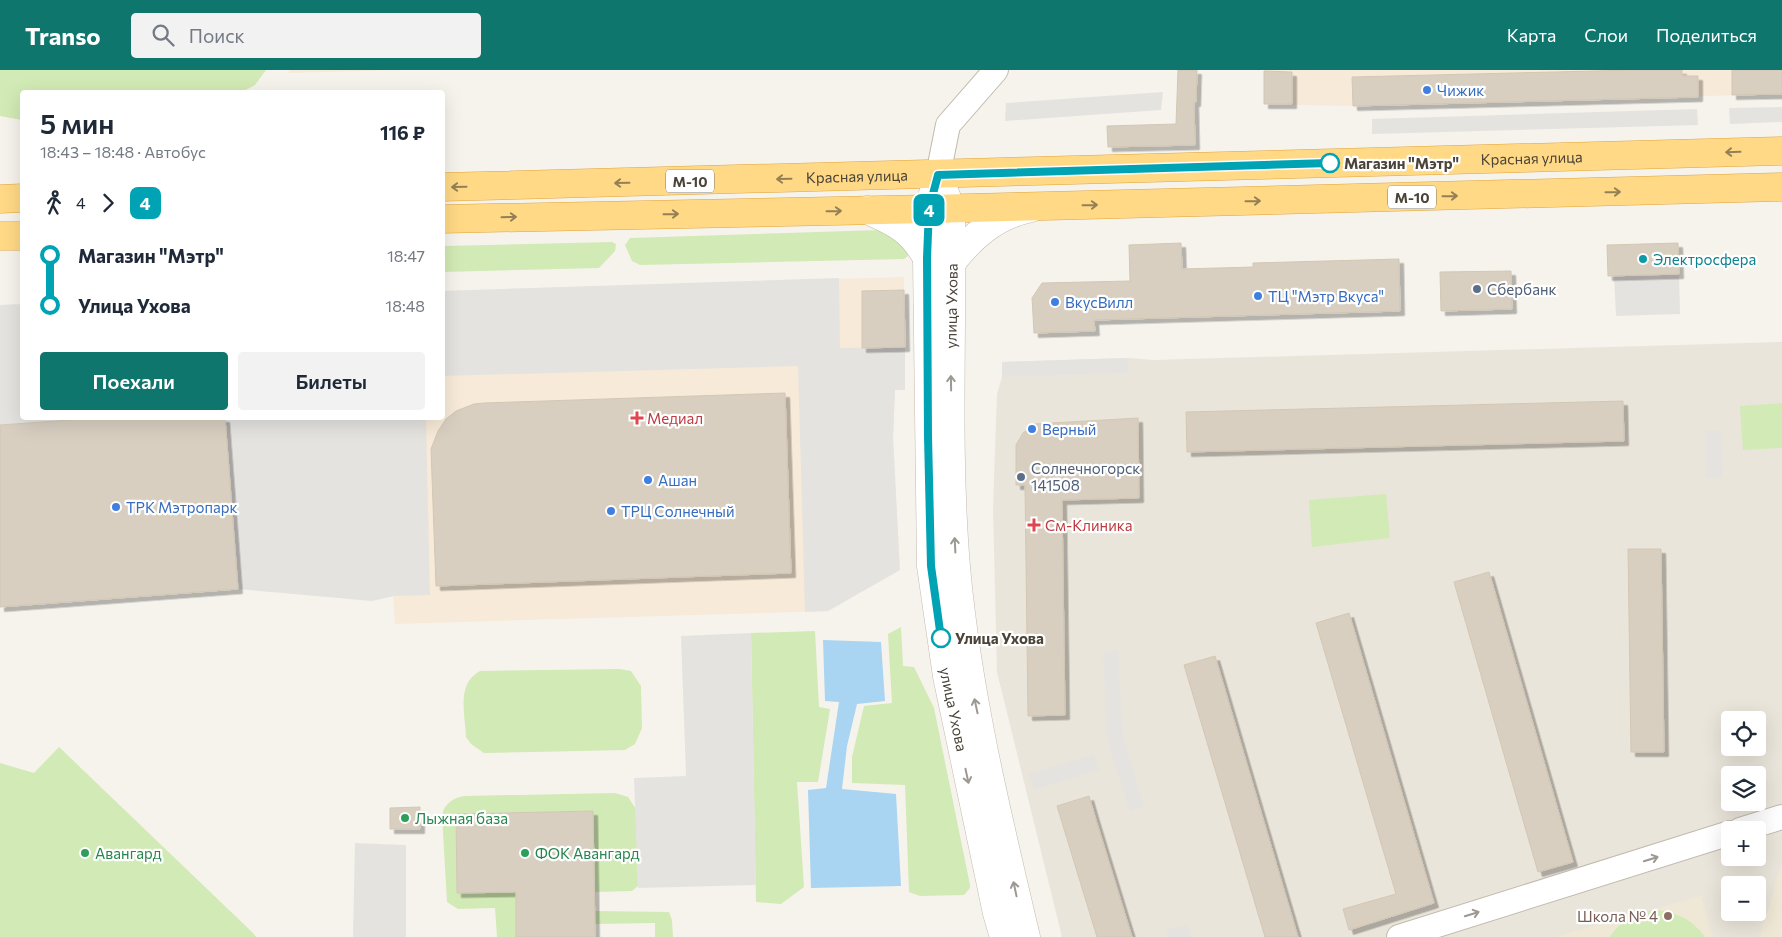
<!DOCTYPE html>
<html lang="ru">
<meta charset="utf-8">
<style>
body{margin:0;font-family:Commissioner,sans-serif;background:#f2f2f3;color:#1f2937;height:100vh;display:flex;flex-direction:column;font-size:19px;white-space:nowrap}
*{box-sizing:border-box;margin:0}
p{font-size:16px;color:#747a83}
.icon{flex:none;width:28px;height:28px;fill:none;stroke:currentColor;stroke-width:2;stroke-linecap:round;stroke-linejoin:round}
.map{position:relative;flex:1;overflow:hidden}
.sheet{position:absolute;left:20px;top:20px;width:425px;height:330px;display:flex;flex-direction:column;background:#fff;border-radius:5px;box-shadow:0 5px 20px #0002}
.sheet>*{flex:none}
.badge{padding:0 10px;border-radius:8px;font-size:18px;line-height:32px}
.buttons{position:absolute;left:1721px;top:641px;display:grid;gap:10px}
.buttons a{display:grid;place-items:center;width:45px;height:45px;border-radius:5px;background:#fff;box-shadow:0 5px 20px #0002;font-size:25px}
.map>.badge{position:absolute;translate:-50% -50%;box-shadow:0 0 0 2px #fff}
.legs{display:flex;align-items:center;gap:8px;height:55px;padding:0 20px;font-size:16px}
.legs p{margin-inline-start:auto}
.summary{display:flex;align-items:center;justify-content:space-between;height:85px;padding:0 20px}
h1{font-size:28px;font-weight:600;line-height:38px}
.action{display:flex;gap:10px;margin-top:auto;padding:10px 20px}
.action a{flex:1;height:58px;border-radius:5px;background:#0f766e;color:#fff;font-size:20px;font-weight:600;line-height:58px;text-align:center}
.action a+a{background:#f2f2f3;color:#1f2937}
ul{padding:0 20px;list-style:none}
li{display:flex;align-items:center;gap:18px;height:50px;font-size:19px}
li i{display:grid;place-items:center;width:8px;height:100%;margin:0 6px;background:currentColor}
li i::after{content:'';width:12px;height:12px;margin:-6px;border:4px solid;border-radius:50%;background:#fff}
li p{margin-inline-start:auto}
li:first-child i{background:linear-gradient(#0000 50%,currentColor 0)}
li:last-child i{background:linear-gradient(currentColor 50%,#0000 0)}
header{display:flex;align-items:center;gap:30px;box-sizing:border-box;height:70px;padding:0 25px;background:#0f766e;color:#fff}
header strong{font-size:24px}
nav{display:flex;gap:28px;margin-inline-start:auto;font-size:18px}
.search{width:350px;height:45px;background:#f2f2f3;display:flex;align-items:center;gap:12px;box-sizing:border-box;padding:0 18px;border-radius:5px;color:#747a83;font-size:19px}
.map>svg:first-child{display:block}
.residential{fill:#eae5da;fill-rule:evenodd}
.commercial{fill:#f7ead8}
.education{fill:#efe8d6}
.green{fill:#d2eab5}
.parking{fill:#e5e3e0}
.water{fill:#a9d4f2}
.building{fill:#d8cfc1;stroke:#d3c7b4;filter:url(#shadow)}
.lines{fill:none;stroke-linecap:round;stroke-linejoin:round}
.minor-casing{stroke:#c2bbae;stroke-width:26}
.tertiary-casing{stroke:#c2bbae;stroke-width:29}
.trunk-casing{stroke:#e0a43c;stroke-width:29}
.minor{stroke:#fff;stroke-width:24}
.tertiary{stroke:#fff;stroke-width:28}
.trunk{stroke:#ffd985;stroke-width:28}
.oneway{stroke:#938057}
.oneway2{stroke:#9c9892}
.line-1-casing{stroke:#fff;stroke-width:11}
.line-1{stroke:#00a3b4;stroke-width:8}
.shop-dot{fill:#3f7fe0;stroke:#fff;stroke-width:2}
.stop-1-dot{fill:#fff;stroke:#00a3b4;stroke-width:2.5}
.culture-dot{fill:#0f9aa8;stroke:#fff;stroke-width:2}
.service-dot{fill:#5c6f8a;stroke:#fff;stroke-width:2}
.health-dot{fill:#e0444e;stroke:#fff;stroke-width:2}
.leisure-dot{fill:#2e9e5b;stroke:#fff;stroke-width:2}
.education-dot{fill:#8d6e63;stroke:#fff;stroke-width:2}
.labels{text-anchor:middle;dominant-baseline:central;stroke-width:4.5;stroke-linejoin:round;paint-order:stroke}
.shield{fill:#fff;stroke:#817c74;stroke-width:1}
.shield-label{font-size:14px;font-weight:bold;fill:#4b4439}
.shop-label{font-size:15px;fill:#366cbe;stroke:#fff;text-anchor:start}
.street-label{font-size:15px;fill:#4b4439;stroke:#fff}
.stop-label{font-size:15px;font-weight:bold;fill:#4b4439;stroke:#fff;text-anchor:start}
.culture-label{font-size:15px;fill:#0d838f;stroke:#fff;text-anchor:start}
.service-label{font-size:15px;fill:#4e5e75;stroke:#fff;text-anchor:start}
.health-label{font-size:15px;fill:#be3a42;stroke:#fff;text-anchor:start}
.leisure-label{font-size:15px;fill:#27864d;stroke:#fff;text-anchor:start}
.education-label{font-size:15px;fill:#785e54;stroke:#fff;text-anchor:end}
</style>
<header>
<strong>Transo</strong>
<div class="search"><svg class="icon" aria-label="search" viewBox="0 0 24 24"><circle cx="10" cy="10" r="6"/><path d="M15 15l6 6"/></svg>Поиск</div>
<nav><a>Карта</a><a>Слои</a><a>Поделиться</a></nav>
</header>
<div class="map">
<svg width="1782" height="867" viewBox="0 0 1782 867">
<defs>
<filter id="shadow"><feDropShadow dx="4.5" dy="4.5" stdDeviation="0" flood-color="#0004"/></filter>
</defs>
<rect width="100%" height="100%" fill="#f6f3ec"/>
<!-- residential -->
<path class="residential" d="M1782 272V867H1062L997 602 993 438 997 324 1002 307V292L1128 288 1154 290ZM1730 650H1758V678H1730ZM1730 705H1758V732H1730ZM1730 760H1758V788H1730ZM1730 815H1758V842H1730Z"/>
<!-- commercial -->
<g class="commercial">
<polygon points="289,0 399,0 289,3"/>
<polygon points="1264,0 1782,0 1782,24 1345,36 1264,34"/>
<polygon points="904,207 905,320 895,320 893,368 900,500 828,541 395,554 386,411 362,348 442,348 443,221"/>
</g>
<!-- education -->
<g class="education">
<polygon points="1782,793 1782,867 1760,867"/>
<polygon points="1701,826 1713,867 1555,867"/>
</g>
<!-- green -->
<g class="green">
<polygon points="0,0 266,0 255,15 242,22 22,22 22,50 0,46"/>
<path d="M881 160C893 164 905 174 908 186L904 189 640 195 632 191 625 175 630 168Z"/>
<polygon points="612,172 616,174 615,181 599,198 443,202 443,176"/>
<polygon points="1782,333 1782,378 1743,380 1740,336"/>
<polygon points="1386,424 1390,468 1312,477 1309,430"/>
<polygon points="901,557 903,596 914,597 934,638 970,815 970,818 964,825 920,826 909,822 905,715 852,713 852,687 864,636 892,633 888,564"/>
<polygon points="815,561 819,637 830,639 818,712 797,712 804,817 781,834 756,832 751,563"/>
<path d="M620 599 631 601 641 616 642 658 635 674 625 680 484 683 471 674 466 667C465 643 456 614 480 601Z"/>
<polygon points="59,677 253,863 256,867 0,867 0,693 34,703"/>
<path d="M615 723 628 727 636 739 638 816 632 821 595 822 593 741 456 744 457 823 516 822V867H497L495 838 458 839 447 832 442 745C444 734 454 727 465 726Z"/>
<path d="M1656 840C1677 842 1693 850 1705 867H1610C1620 850 1637 843 1656 840Z"/>
<polygon points="595,841 669,842 672,850 673,867 655,867 655,853 595,854"/>
</g>
<!-- parking -->
<g class="parking">
<polygon points="1163,22 1161,40 1005,51 1006,33"/>
<polygon points="1782,37 1782,52 1730,54 1729,38"/>
<polygon points="1697,39 1698,55 1372,64 1372,49"/>
<polygon points="1679,204 1680,244 1616,246 1614,205"/>
<polygon points="839,208 840,278 905,277 905,320 895,320 893,368 900,500 828,541 805,542 798,296 443,306 442,221"/>
<polygon points="22,234 22,348 98,348 0,355 0,235"/>
<polygon points="1128,288 1129,303 1002,307 1002,292"/>
<polygon points="225,348 426,348 430,525 394,526 372,531 238,519"/>
<polygon points="1722,360 1723,408 1706,408 1706,361"/>
<polygon points="751,563 756,815 638,818 634,708 686,706 681,566"/>
<polygon points="1118,580 1123,666 1144,737 1130,742 1107,669 1103,582"/>
<polygon points="1094,684 1099,700 1034,720 1029,704"/>
<polygon points="355,773 406,775 406,867 353,867"/>
<polygon points="1187,854 1191,867 1168,867 1166,860"/>
</g>
<!-- water -->
<polygon class="water" points="823,570 881,572 885,631 857,634 847,676 842,719 896,724 901,816 811,818 808,720 826,718 839,632 825,631"/>
<!-- building -->
<g class="building">
<polygon points="1178,0 1197,0 1196,32 1194,32 1195,75 1108,77 1107,56 1176,54"/>
<polygon points="1635,0 1682,0 1682,6 1698,6 1698,27 1353,36 1352,7"/>
<polygon points="1732,0 1782,0 1782,24 1732,25"/>
<polygon points="1264,1 1292,2 1292,34 1264,34"/>
<polygon points="1181,173 1182,199 1253,197 1253,193 1399,189 1400,241 1094,250 1095,261 1034,263 1032,228 1042,213 1130,211 1129,175"/>
<polygon points="1678,173 1679,204 1608,206 1607,175"/>
<polygon points="1511,201 1512,239 1441,241 1440,202"/>
<polygon points="904,220 905,277 862,278 862,221"/>
<polygon points="785,323 791,503 436,516 431,379 438,361 446,349 456,341 474,334 484,333"/>
<polygon points="1623,331 1624,371 1187,382 1186,342"/>
<polygon points="98,348 225,348 238,519 0,537 0,355"/>
<polygon points="1138,348 1139,428 1062,430 1065,645 1028,646 1025,415 1016,415 1016,375 1023,363 1035,354"/>
<polygon points="1628,479 1661,479 1664,682 1631,682"/>
<polygon points="1489,502 1573,792 1538,802 1454,512"/>
<polygon points="1349,543 1434,833 1349,860 1343,839 1396,824 1316,553"/>
<polygon points="1215,586 1279,803 1298,867 1265,867 1184,595"/>
<polygon points="1089,726 1096,750 1132,867 1097,867 1057,736"/>
<polygon points="420,737 420,759 390,759 390,738"/>
<polygon points="593,741 595,867 516,867 516,822 457,823 456,744"/>
</g>
<g class="lines">
<!-- minor casing -->
<g class="minor-casing">
<g id="minor">
<polyline points="938,105 948,55 996,0"/>
<polyline points="1740,760 1782,747"/>
<polyline points="1399,867 1730,763"/>
</g>
</g>
<!-- tertiary casing -->
<g class="tertiary-casing">
<g id="tertiary">
<path d="M938 105 951 139C953 258 946 378 956 497 967 621 997 745 1026 867"/>
<path id="s1" d="M935 116 929 139 927 188 931 496 947 606 997 843 1004 867"/>
<path d="M867 140C895 152 912 160 927 188"/>
<path d="M952 192C973 165 997 145 1031 138"/>
</g>
</g>
<!-- trunk casing -->
<g class="trunk-casing">
<g id="trunk">
<path id="s2" d="M442 117 1782 81"/>
<polyline points="0,129 22,128"/>
<polyline points="442,149 929,139 1782,117"/>
<polyline points="0,166 22,166"/>
</g>
</g>
<!-- minor -->
<use href="#minor" class="minor"/>
<!-- tertiary -->
<use href="#tertiary" class="tertiary"/>
<!-- trunk -->
<use href="#trunk" class="trunk"/>
</g>
<!-- one-way arrows -->
<defs><path id="oneway-shaft" d="M-6 0H5M1.5-3L5.5 0L1.5 3" fill="none" stroke-width="1.6" stroke-linecap="round" stroke-linejoin="round" transform="scale(1.25)"/></defs>
<g class="oneway">
<use href="#oneway-shaft" transform="translate(1733 82) rotate(178)"/>
<use href="#oneway-shaft" transform="translate(784 109) rotate(179)"/>
<use href="#oneway-shaft" transform="translate(622 113) rotate(179)"/>
<use href="#oneway-shaft" transform="translate(459 117) rotate(179)"/>
<use href="#oneway-shaft" transform="translate(1613 122) rotate(-1)"/>
<use href="#oneway-shaft" transform="translate(1450 126) rotate(-1)"/>
<use href="#oneway-shaft" transform="translate(1253 131) rotate(-1)"/>
<use href="#oneway-shaft" transform="translate(1090 135) rotate(-1)"/>
<use href="#oneway-shaft" transform="translate(834 141) rotate(-1)"/>
<use href="#oneway-shaft" transform="translate(671 144) rotate(-1)"/>
<use href="#oneway-shaft" transform="translate(509 147) rotate(-1)"/>
</g>
<g class="oneway2">
<use href="#oneway-shaft" transform="translate(951 313) rotate(-91)"/>
<use href="#oneway-shaft" transform="translate(955 475) rotate(-93)"/>
<use href="#oneway-shaft" transform="translate(976 636) rotate(-102)"/>
<use href="#oneway-shaft" transform="translate(967 706) rotate(78)"/>
<use href="#oneway-shaft" transform="translate(1651 789) rotate(-17)"/>
<use href="#oneway-shaft" transform="translate(1015 819) rotate(-102)"/>
<use href="#oneway-shaft" transform="translate(1472 844) rotate(-17)"/>
</g>
<g class="lines">
<!-- line-1 casing -->
<g class="line-1-casing">
<polyline id="line-1" points="941,568 931,496 928,366 927,188 929,139 938,105 1330,93"/>
</g>
<!-- line-1 -->
<use href="#line-1" class="line-1"/>
</g>
<!-- markers -->
<g class="shop-dot">
<circle cx="1427" cy="20" r="5"/>
<circle cx="1258" cy="226" r="5"/>
<circle cx="1055" cy="232" r="5"/>
<circle cx="1032" cy="359" r="5"/>
<circle cx="648" cy="410" r="5"/>
<circle cx="116" cy="437" r="5"/>
<circle cx="611" cy="441" r="5"/>
</g>
<g class="stop-1-dot">
<circle cx="1330" cy="93" r="9"/>
<circle cx="941" cy="568" r="9"/>
</g>
<circle class="culture-dot" cx="1643" cy="189" r="5"/>
<g class="service-dot">
<circle cx="1477" cy="219" r="5"/>
<circle cx="1021" cy="407" r="5"/>
</g>
<g class="health-dot">
<path d="M634.5 340.5h5v5h5v5h-5v5h-5v-5h-5v-5h5z"/>
<path d="M1031.5 447.5h5v5h5v5h-5v5h-5v-5h-5v-5h5z"/>
</g>
<g class="leisure-dot">
<circle cx="405" cy="748" r="5"/>
<circle cx="85" cy="783" r="5"/>
<circle cx="525" cy="783" r="5"/>
</g>
<circle class="education-dot" cx="1668" cy="846" r="5"/>
<g class="labels">
<!-- shield labels -->
<g class="shield">
<rect x="666" y="99.5" width="48" height="23" rx="4"/>
<rect x="1388" y="115.5" width="48" height="23" rx="4"/>
</g>
<g class="shield-label">
<text x="690" y="111">М-10</text>
<text x="1412" y="127">М-10</text>
</g>
<!-- shop labels -->
<g class="shop-label">
<text x="1437" y="20">Чижик</text>
<text x="1268" y="226">ТЦ "Мэтр Вкуса"</text>
<text x="1065" y="232">ВкусВилл</text>
<text x="1042" y="359">Верный</text>
<text x="658" y="410">Ашан</text>
<text x="126" y="437">ТРК Мэтропарк</text>
<text x="621" y="441">ТРЦ Солнечный</text>
</g>
<!-- street labels -->
<g class="street-label">
<text stroke="none"><textPath href="#s2" startOffset="1090">Красная улица</textPath></text>
<text stroke="none"><textPath href="#s2" startOffset="415">Красная улица</textPath></text>
<text transform="translate(951 236) rotate(-89)">улица Ухова</text>
<text stroke="none"><textPath href="#s1" startOffset="526">улица Ухова</textPath></text>
</g>
<!-- stop labels -->
<g class="stop-label">
<text x="1344" y="93">Магазин "Мэтр"</text>
<text x="955" y="568">Улица Ухова</text>
</g>
<!-- culture labels -->
<g class="culture-label">
<text x="1653" y="189">Электросфера</text>
</g>
<!-- service labels -->
<g class="service-label">
<text x="1487" y="219">Сбербанк</text>
<text x="1031" y="398">Солнечногорск<tspan x="1031" dy="17">141508</tspan></text>
</g>
<!-- health labels -->
<g class="health-label">
<text x="647" y="348">Медиал</text>
<text x="1045" y="455">См-Клиника</text>
</g>
<!-- leisure labels -->
<g class="leisure-label">
<text x="415" y="748">Лыжная база</text>
<text x="95" y="783">Авангард</text>
<text x="535" y="783">ФОК Авангард</text>
</g>
<!-- education labels -->
<g class="education-label">
<text x="1658" y="846">Школа № 4</text>
</g>
</g>
</svg>
<div class="buttons">
<a><svg class="icon" aria-label="locate" viewBox="0 0 24 24"><circle cx="12" cy="12" r="6"/><path d="M12 2v4M12 18v4M2 12h4M18 12h4"/></svg></a>
<a><svg class="icon" aria-label="layers" viewBox="0 0 24 24"><path d="M12 4l9 5-9 5-9-5zM3 14l9 5 9-5"/></svg></a>
<a>+</a>
<a>−</a>
</div>
<b class="badge" style="left:929px;top:140px;background:#00a3b4;color:#fff">4</b>
<section class="sheet">
<div class="summary"><div><h1>5 мин</h1><p>18:43 – 18:48 · Автобус</p></div><b>116 ₽</b></div>
<div class="legs"><svg class="icon" aria-label="walk" viewBox="0 0 24 24"><circle cx="13" cy="4" r="2"/><path d="M13 8l-2 6 4 7M11 14l-3 7M7 12l3-4h3l4 4"/></svg>4<svg class="icon" aria-label="forward" viewBox="0 0 24 24"><path d="M9 5l7 7-7 7"/></svg><b class="badge" style="background:#00a3b4;color:#fff">4</b></div>
<ul>
<li><i style="color:#00a3b4"></i><b>Магазин &quot;Мэтр&quot;</b><p>18:47</p></li>
<li><i style="color:#00a3b4"></i><b>Улица Ухова</b><p>18:48</p></li>
</ul>
<div class="action"><a>Поехали</a><a>Билеты</a></div>
</section>
</div>
